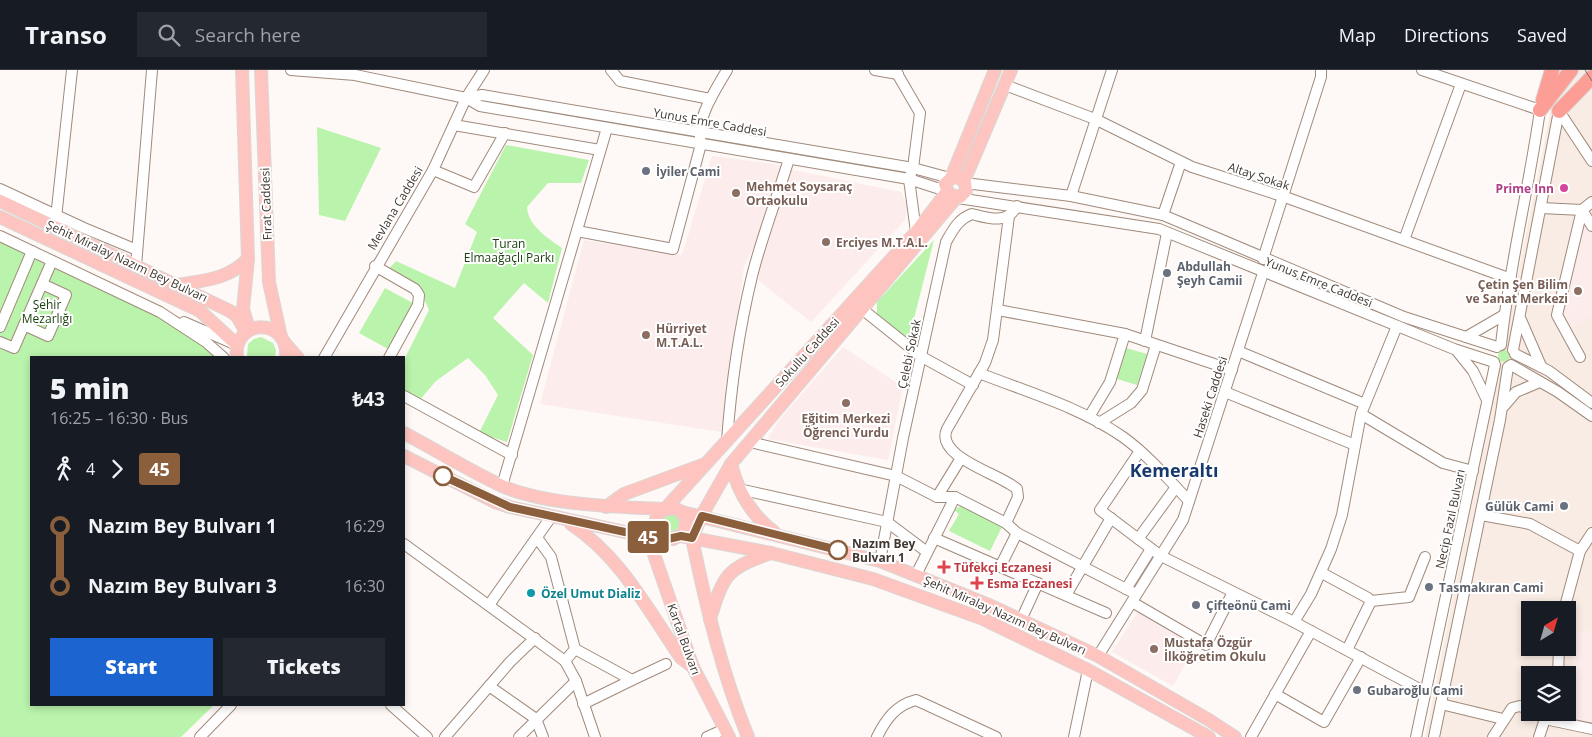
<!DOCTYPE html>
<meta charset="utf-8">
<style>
body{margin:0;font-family:"Open Sans",sans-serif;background:#242831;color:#f1f3f6;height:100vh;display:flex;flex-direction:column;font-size:19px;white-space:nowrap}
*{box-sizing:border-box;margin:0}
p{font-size:16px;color:#9ea1a6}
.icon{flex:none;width:28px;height:28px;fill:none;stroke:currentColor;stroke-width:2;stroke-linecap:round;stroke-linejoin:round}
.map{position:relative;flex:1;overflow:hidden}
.panel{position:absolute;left:30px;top:286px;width:375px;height:350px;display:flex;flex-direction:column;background:#171b24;border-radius:0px;box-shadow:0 2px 8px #0003}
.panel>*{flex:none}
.badge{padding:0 10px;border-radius:4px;font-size:18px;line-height:32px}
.needle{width:32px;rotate:37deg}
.controls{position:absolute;left:1521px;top:531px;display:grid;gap:10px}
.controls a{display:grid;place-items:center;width:55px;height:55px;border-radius:0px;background:#171b24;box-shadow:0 2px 8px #0003;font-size:25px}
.map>.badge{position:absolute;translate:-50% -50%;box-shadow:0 0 0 2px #fff}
.legs{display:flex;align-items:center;gap:8px;height:55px;padding:0 20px;font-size:16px}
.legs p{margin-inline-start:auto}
.summary{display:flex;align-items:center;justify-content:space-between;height:85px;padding:0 20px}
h1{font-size:28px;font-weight:800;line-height:38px}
.primary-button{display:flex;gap:10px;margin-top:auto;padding:10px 20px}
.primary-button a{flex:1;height:58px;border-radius:0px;background:#1c64cf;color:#fff;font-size:20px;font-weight:800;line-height:58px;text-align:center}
.primary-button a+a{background:#242831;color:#f1f3f6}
ul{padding:0 20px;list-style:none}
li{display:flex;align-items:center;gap:18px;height:60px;font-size:19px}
li i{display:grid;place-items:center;width:8px;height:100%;margin:0 6px;background:currentColor}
li i::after{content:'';width:12px;height:12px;margin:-6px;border:4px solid;border-radius:50%;background:#171b24}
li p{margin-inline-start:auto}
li:first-child i{background:linear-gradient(#0000 50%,currentColor 0)}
li:last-child i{background:linear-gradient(currentColor 50%,#0000 0)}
header{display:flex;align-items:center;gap:30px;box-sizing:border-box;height:70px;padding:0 25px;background:#171b24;border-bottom:1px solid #363941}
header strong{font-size:24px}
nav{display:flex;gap:28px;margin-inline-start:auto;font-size:18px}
.search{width:350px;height:45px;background:#242831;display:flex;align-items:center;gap:12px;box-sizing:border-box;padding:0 18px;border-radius:0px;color:#9ea1a6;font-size:19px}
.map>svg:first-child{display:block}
.built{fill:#f9ece4;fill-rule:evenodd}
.education{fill:#fcecec}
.green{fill:#baf3ab}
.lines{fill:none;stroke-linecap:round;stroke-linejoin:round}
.minor-casing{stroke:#a08a7b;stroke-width:12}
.major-casing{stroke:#d9d7d6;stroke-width:14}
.highway-casing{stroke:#d9d7d6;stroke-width:16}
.minor{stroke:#fff;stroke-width:10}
.major{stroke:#fec5c0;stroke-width:12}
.highway{stroke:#fd9e96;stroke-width:14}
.tram{stroke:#78706b;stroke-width:1}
.line-1-casing{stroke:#fff;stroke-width:11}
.line-1{stroke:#8b5e3c;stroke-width:8}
.worship-dot{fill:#6b7280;stroke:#fff;stroke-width:2}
.hotel-dot{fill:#d1479c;stroke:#fff;stroke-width:2}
.education-dot{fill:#8d6e63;stroke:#fff;stroke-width:2}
.stop-1-dot{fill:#fff;stroke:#8b5e3c;stroke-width:2.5}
.health-dot{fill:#e0444e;stroke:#fff;stroke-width:2}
.culture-dot{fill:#0f9aa8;stroke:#fff;stroke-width:2}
.labels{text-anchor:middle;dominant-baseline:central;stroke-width:4;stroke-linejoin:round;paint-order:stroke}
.street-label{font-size:12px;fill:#403731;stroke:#fff}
.worship-label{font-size:12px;font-weight:bold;fill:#5b616d;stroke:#fff;text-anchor:start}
.education-label{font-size:12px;font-weight:bold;fill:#785e54;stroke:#fff;text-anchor:start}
.hotel-label{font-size:12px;font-weight:bold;fill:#b23c85;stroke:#fff;text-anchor:end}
.park-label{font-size:12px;fill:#173e0a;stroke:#fff}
.stop-label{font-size:12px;font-weight:bold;fill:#403731;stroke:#fff;text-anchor:start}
.health-label{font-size:12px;font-weight:bold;fill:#be3a42;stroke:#fff;text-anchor:start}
.culture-label{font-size:12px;font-weight:bold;fill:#0d838f;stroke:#fff;text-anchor:start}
.district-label{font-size:18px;font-weight:bold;fill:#17396e;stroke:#fff}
</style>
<header>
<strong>Transo</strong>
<div class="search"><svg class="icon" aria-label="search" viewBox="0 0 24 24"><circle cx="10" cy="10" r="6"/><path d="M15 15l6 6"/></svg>Search here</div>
<nav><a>Map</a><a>Directions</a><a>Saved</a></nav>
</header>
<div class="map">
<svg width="1592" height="667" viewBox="0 0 1592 667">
<rect width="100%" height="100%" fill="#fef9f6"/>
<!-- built -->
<path class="built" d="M1580 0H1592V667H1425L1553 29ZM1530 540H1568V578H1530ZM1530 605H1568V642H1530Z"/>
<!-- education -->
<g class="education">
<polygon points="712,86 781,95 754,177 744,196 721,362 540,334 584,170 682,185"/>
<polygon points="788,99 901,122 907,136 905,150 811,252 758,210 760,194"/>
<polygon points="1582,140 1592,156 1592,246 1567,261 1557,245"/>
<polygon points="843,277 903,317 888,390 768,369 779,350"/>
<polygon points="1142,542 1194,570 1195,576 1173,616 1112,582 1137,543"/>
<polygon points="1592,560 1592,654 1564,648 1565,643 1568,642 1568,623 1577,561"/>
</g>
<!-- green -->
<g class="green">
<polygon points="317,57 381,78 345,151 319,145"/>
<path d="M506 75 589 90 581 113H548L527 137C528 156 548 168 562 178L548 233 524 213 493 248 533 285 507 372 479 363 498 325 485 305 468 288 436 311 418 332 404 327V290L429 240 422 225 385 203 396 191 455 218 477 162 465 154Z"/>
<polygon points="0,167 196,264 224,287 31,288 31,635 214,635 181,667 0,667"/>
<polygon points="934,170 908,272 877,247 877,232"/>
<polygon points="385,218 413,233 388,279 359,263"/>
<polygon points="261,267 273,273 276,280 275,287 247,287 248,274 254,269"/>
<polygon points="1126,278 1147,284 1137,315 1117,309"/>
<circle cx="1504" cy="286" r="6"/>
<polygon points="964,434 1002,457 990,481 949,461 959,444 954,440"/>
<circle cx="671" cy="453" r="9"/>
</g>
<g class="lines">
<!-- minor casing -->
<g class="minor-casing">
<g id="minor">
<polyline points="291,0 355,5 466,28 480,36 909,109 946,121"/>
<polyline points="611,0 620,11 710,29"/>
<polyline points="875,0 898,4"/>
<polyline points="895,0 920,43 913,98 909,109 916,162"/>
<path d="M1422 0 1540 40C1529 119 1509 196 1501 275"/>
<polyline points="1005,15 1095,49 1192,97 1285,127 1511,209"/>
<polyline points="466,28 482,25 913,98 950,108"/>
<polyline points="1559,41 1592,91"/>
<polyline points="454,55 600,80"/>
<polyline points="433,100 474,117 505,63"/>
<polyline points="965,113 1071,126 1163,145 1404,247 1497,277"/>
<polyline points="0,119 84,158 137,180"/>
<polyline points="1071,126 1112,0"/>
<polyline points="958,128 1159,159 1454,279 1494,292"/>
<polyline points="1541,138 1582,140 1592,156"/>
<polyline points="1163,145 1181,92"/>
<polyline points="55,157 72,0"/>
<path d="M577 161 673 179 701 74C695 49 715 21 727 0"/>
<polyline points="0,166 160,242 206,272 224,288"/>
<polyline points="1404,170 1461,14"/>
<polyline points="1263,189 1321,7 1321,0"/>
<polyline points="136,196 152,0"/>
<polyline points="375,196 415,219 419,225 418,235 389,288"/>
<polyline points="862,239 922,287 973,315"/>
<polyline points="998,240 1125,264 1232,300"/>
<polyline points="1521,250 1541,296"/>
<polyline points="184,252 232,273"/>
<polyline points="24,255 48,266 66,225 42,214"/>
<polyline points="0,257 32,181"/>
<polyline points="1466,267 1504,245"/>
<polyline points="1145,271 1167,163"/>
<polyline points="0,272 14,278 52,191"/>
<polyline points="1513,280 1559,41"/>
<polyline points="1238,281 1365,334"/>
<polyline points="1457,281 1473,301 1487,330"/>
<polyline points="1515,284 1549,301 1592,333"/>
<polyline points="1580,287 1557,245 1582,140 1592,132"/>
<polyline points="324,288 433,100 466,28 484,0"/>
<polyline points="1511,295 1558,322 1592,346"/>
<path d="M979 303C1027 322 1080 337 1123 367 1148 385 1168 409 1189 431"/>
<polyline points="1225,322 1355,375"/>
<polyline points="404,326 512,385"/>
<polyline points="1504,336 1516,322 1540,312"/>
<polyline points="1361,344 1443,393 1473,401"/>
<polyline points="1089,347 1110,312 1125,264"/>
<polyline points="1099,353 1131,333 1142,320 1156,275"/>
<path d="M727 371C731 315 739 260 752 206 762 166 777 128 789 89"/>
<polyline points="750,372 896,406 937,427 955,427 1006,453 1017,463 1136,524"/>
<polyline points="1140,381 1100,440 1161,486 1294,552 1425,622"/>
<polyline points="502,416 607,58"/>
<polyline points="739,419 887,452 927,482"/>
<polyline points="937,427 961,388"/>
<polyline points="1481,445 1530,454 1580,481"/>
<path d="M1006 453 1018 427 1017 419C1001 404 934 387 947 359L985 293 993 270 1009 146"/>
<polyline points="934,468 1106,543"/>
<polyline points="538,469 551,487 575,579 565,591 576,611 595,667"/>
<polyline points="1138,469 1176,417"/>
<polyline points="404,474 565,591"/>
<path d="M880 491 903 368 946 172C953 160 958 149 972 144 988 148 1007 155 1017 136"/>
<polyline points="1000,497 1017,463"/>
<polyline points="1322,503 1368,528 1371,531 1347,580"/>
<polyline points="916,505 955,427"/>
<polyline points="1126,519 1151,479"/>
<polyline points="1066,525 1111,448"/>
<polyline points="1371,531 1409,527 1425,487"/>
<polyline points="1132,532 1206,575 1233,522"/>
<polyline points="489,535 551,447"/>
<polyline points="1564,540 1580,481 1592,463"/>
<polyline points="1021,550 1038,513"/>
<polyline points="1294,552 1311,524 1331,479 1342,445 1361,344 1397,256"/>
<polyline points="575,579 632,610 666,594"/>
<polyline points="1098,586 1183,450 1263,203"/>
<polyline points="1558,605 1559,578"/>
<polyline points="489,616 536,649 543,667"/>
<polyline points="1275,624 1324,652 1361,587"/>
<polyline points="583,634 632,610"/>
<polyline points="1441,634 1503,649"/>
<polyline points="391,635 427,667"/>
<polyline points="1534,642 1545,649 1592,659"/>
<polyline points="200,667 231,635"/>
<polyline points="445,667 510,592 535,568"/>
<polyline points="519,667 576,611"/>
<polyline points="707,667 725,659"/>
<path d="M877 667C886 649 896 635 916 630L996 667"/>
<polyline points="1074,667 1088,600"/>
<polyline points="1251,667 1311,561"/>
<polyline points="1416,667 1495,295"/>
<polyline points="1434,667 1500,350 1508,297"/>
<polyline points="1493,667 1512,638 1520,636 1530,640"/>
<polyline points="1539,667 1545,649"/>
</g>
</g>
<!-- major casing -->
<g class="major-casing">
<g id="major">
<polyline points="242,0 248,189 243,239 248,256"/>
<polyline points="261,0 269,212 281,267"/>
<polyline points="951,108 959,107 965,113 966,121 960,127 949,125 945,114 951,108 995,0"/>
<polyline points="964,111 1011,0"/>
<polyline points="0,131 230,241 237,246 246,262"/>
<polyline points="0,147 200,241 237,275"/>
<path d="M177 215C205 210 227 210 248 189"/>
<polyline points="284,272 298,288"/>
<path d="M237 288C232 247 290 247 286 288"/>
<path d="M404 363C436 380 468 400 502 416 546 435 617 437 665 439"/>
<polyline points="404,386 495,432 510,437 648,467"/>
<path d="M731 394C738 422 751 445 774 462"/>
<polyline points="606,437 624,424 705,394"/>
<polyline points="665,439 916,162 946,123"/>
<path d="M682 442 686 450 684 463 673 469 660 465C654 457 654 449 661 441L674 438 682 442 880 491 989 535 1098 586 1209 650 1235 667"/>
<path d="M571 454C621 487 648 540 681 588L693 597"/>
<polyline points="681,466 771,483 873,509 983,549 1088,600 1209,667"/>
<polyline points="648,467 693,597 729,667"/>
<polyline points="692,468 702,445 731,394 956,128"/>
<path d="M692 468C706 536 722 603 748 667"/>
<path d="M710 549C724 504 726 499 771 483"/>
</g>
</g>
<!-- highway casing -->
<g class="highway-casing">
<g id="highway">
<polyline points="1543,30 1552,0"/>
<polyline points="1540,40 1571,0"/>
<polyline points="1559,41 1592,7"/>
</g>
</g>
<!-- minor -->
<use href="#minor" class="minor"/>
<!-- major -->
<use href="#major" class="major"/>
<!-- highway -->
<use href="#highway" class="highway"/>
<!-- tram -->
<polyline class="tram" points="1585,0 1592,11"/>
</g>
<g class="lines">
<!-- line-1 casing -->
<g class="line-1-casing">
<polyline id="line-1" points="443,406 510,437 648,467 658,462 668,469 681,466 692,468 702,446 838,480"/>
</g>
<!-- line-1 -->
<use href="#line-1" class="line-1"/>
</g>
<!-- markers -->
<g class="worship-dot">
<circle cx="646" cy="101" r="5"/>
<circle cx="1167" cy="203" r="5"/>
<circle cx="1564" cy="436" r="5"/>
<circle cx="1429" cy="517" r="5"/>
<circle cx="1196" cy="535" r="5"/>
<circle cx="1357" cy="620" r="5"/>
</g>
<circle class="hotel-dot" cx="1564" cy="118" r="5"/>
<g class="education-dot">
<circle cx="736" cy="123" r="5"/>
<circle cx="826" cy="172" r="5"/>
<circle cx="1578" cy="221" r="5"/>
<circle cx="646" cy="265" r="5"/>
<circle cx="846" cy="333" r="5"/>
<circle cx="1154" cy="579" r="5"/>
</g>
<g class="stop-1-dot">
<circle cx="443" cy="406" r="9"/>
<circle cx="838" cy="480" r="9"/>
</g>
<g class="health-dot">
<path d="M941.5 489.5h5v5h5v5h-5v5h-5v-5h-5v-5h5z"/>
<path d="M974.5 505.5h5v5h5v5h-5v5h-5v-5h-5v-5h5z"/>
</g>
<circle class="culture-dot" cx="531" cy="523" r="5"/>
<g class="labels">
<!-- street labels -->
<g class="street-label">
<text transform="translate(710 52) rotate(10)">Yunus Emre Caddesi</text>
<text transform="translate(1259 106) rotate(18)">Altay Sokak</text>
<text transform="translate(266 134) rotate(-92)">Fırat Caddesi</text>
<text transform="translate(395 138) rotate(-59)">Mevlana Caddesi</text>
<text transform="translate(127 191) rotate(25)">Şehit Miralay Nazım Bey Bulvarı</text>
<text transform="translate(1319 212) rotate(22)">Yunus Emre Caddesi</text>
<text transform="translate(807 282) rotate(-48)">Sokullu Caddesi</text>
<text transform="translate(909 284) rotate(-78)">Çelebi Sokak</text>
<text transform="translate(1210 327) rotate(-72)">Haseki Caddesi</text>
<text transform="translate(1450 449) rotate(-78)">Necip Fazıl Bulvarı</text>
<text transform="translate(1005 545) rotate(24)">Şehit Miralay Nazım Bey Bulvarı</text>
<text transform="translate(684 569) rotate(70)">Kartal Bulvarı</text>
</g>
<!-- worship labels -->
<g class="worship-label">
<text x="656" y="101">İyiler Cami</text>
<text x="1177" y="196">Abdullah<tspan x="1177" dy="14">Şeyh Camii</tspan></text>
<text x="1554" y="436" text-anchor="end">Gülük Cami</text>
<text x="1439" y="517">Tasmakıran Cami</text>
<text x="1206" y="535">Çifteönü Cami</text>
<text x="1367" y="620">Gubaroğlu Cami</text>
</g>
<!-- education labels -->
<g class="education-label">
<text x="746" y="116">Mehmet Soysaraç<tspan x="746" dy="14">Ortaokulu</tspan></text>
<text x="836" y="172">Erciyes M.T.A.L.</text>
<text x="1568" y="214" text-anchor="end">Çetin Şen Bilim<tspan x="1568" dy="14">ve Sanat Merkezi</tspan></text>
<text x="656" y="258">Hürriyet<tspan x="656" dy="14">M.T.A.L.</tspan></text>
<text x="846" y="348" text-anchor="middle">Eğitim Merkezi<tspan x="846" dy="14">Öğrenci Yurdu</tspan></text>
<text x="1164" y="572">Mustafa Özgür<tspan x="1164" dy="14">İlköğretim Okulu</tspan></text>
</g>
<!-- hotel labels -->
<g class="hotel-label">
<text x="1554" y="118">Prime Inn</text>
</g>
<!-- park labels -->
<g class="park-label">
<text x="509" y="173">Turan<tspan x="509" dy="14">Elmaağaçlı Parkı</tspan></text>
<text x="47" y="234">Şehir<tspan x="47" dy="14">Mezarlığı</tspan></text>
</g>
<!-- stop labels -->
<g class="stop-label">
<text x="852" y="473">Nazım Bey<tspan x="852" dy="14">Bulvarı 1</tspan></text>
</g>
<!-- health labels -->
<g class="health-label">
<text x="954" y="497">Tüfekçi Eczanesi</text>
<text x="987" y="513">Esma Eczanesi</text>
</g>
<!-- culture labels -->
<g class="culture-label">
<text x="541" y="523">Özel Umut Dializ</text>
</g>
<!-- district labels -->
<g class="district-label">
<text x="1174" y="400">Kemeraltı</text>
</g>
</g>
</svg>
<div class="controls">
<a><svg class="needle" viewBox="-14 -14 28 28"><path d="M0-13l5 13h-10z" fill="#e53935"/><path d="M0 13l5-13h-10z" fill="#9ea1a6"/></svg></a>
<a><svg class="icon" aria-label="layers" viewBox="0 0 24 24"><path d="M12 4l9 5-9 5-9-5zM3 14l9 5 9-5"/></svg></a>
</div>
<b class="badge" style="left:648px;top:467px;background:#8b5e3c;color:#fff">45</b>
<section class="panel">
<div class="summary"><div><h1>5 min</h1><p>16:25 – 16:30 · Bus</p></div><b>₺43</b></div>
<div class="legs"><svg class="icon" aria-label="walk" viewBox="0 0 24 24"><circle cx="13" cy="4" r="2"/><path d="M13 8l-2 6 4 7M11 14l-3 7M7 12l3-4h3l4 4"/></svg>4<svg class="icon" aria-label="forward" viewBox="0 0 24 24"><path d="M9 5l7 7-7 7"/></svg><b class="badge" style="background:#8b5e3c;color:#fff">45</b></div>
<ul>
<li><i style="color:#8b5e3c"></i><b>Nazım Bey Bulvarı 1</b><p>16:29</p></li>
<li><i style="color:#8b5e3c"></i><b>Nazım Bey Bulvarı 3</b><p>16:30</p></li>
</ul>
<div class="primary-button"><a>Start</a><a>Tickets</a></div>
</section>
</div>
